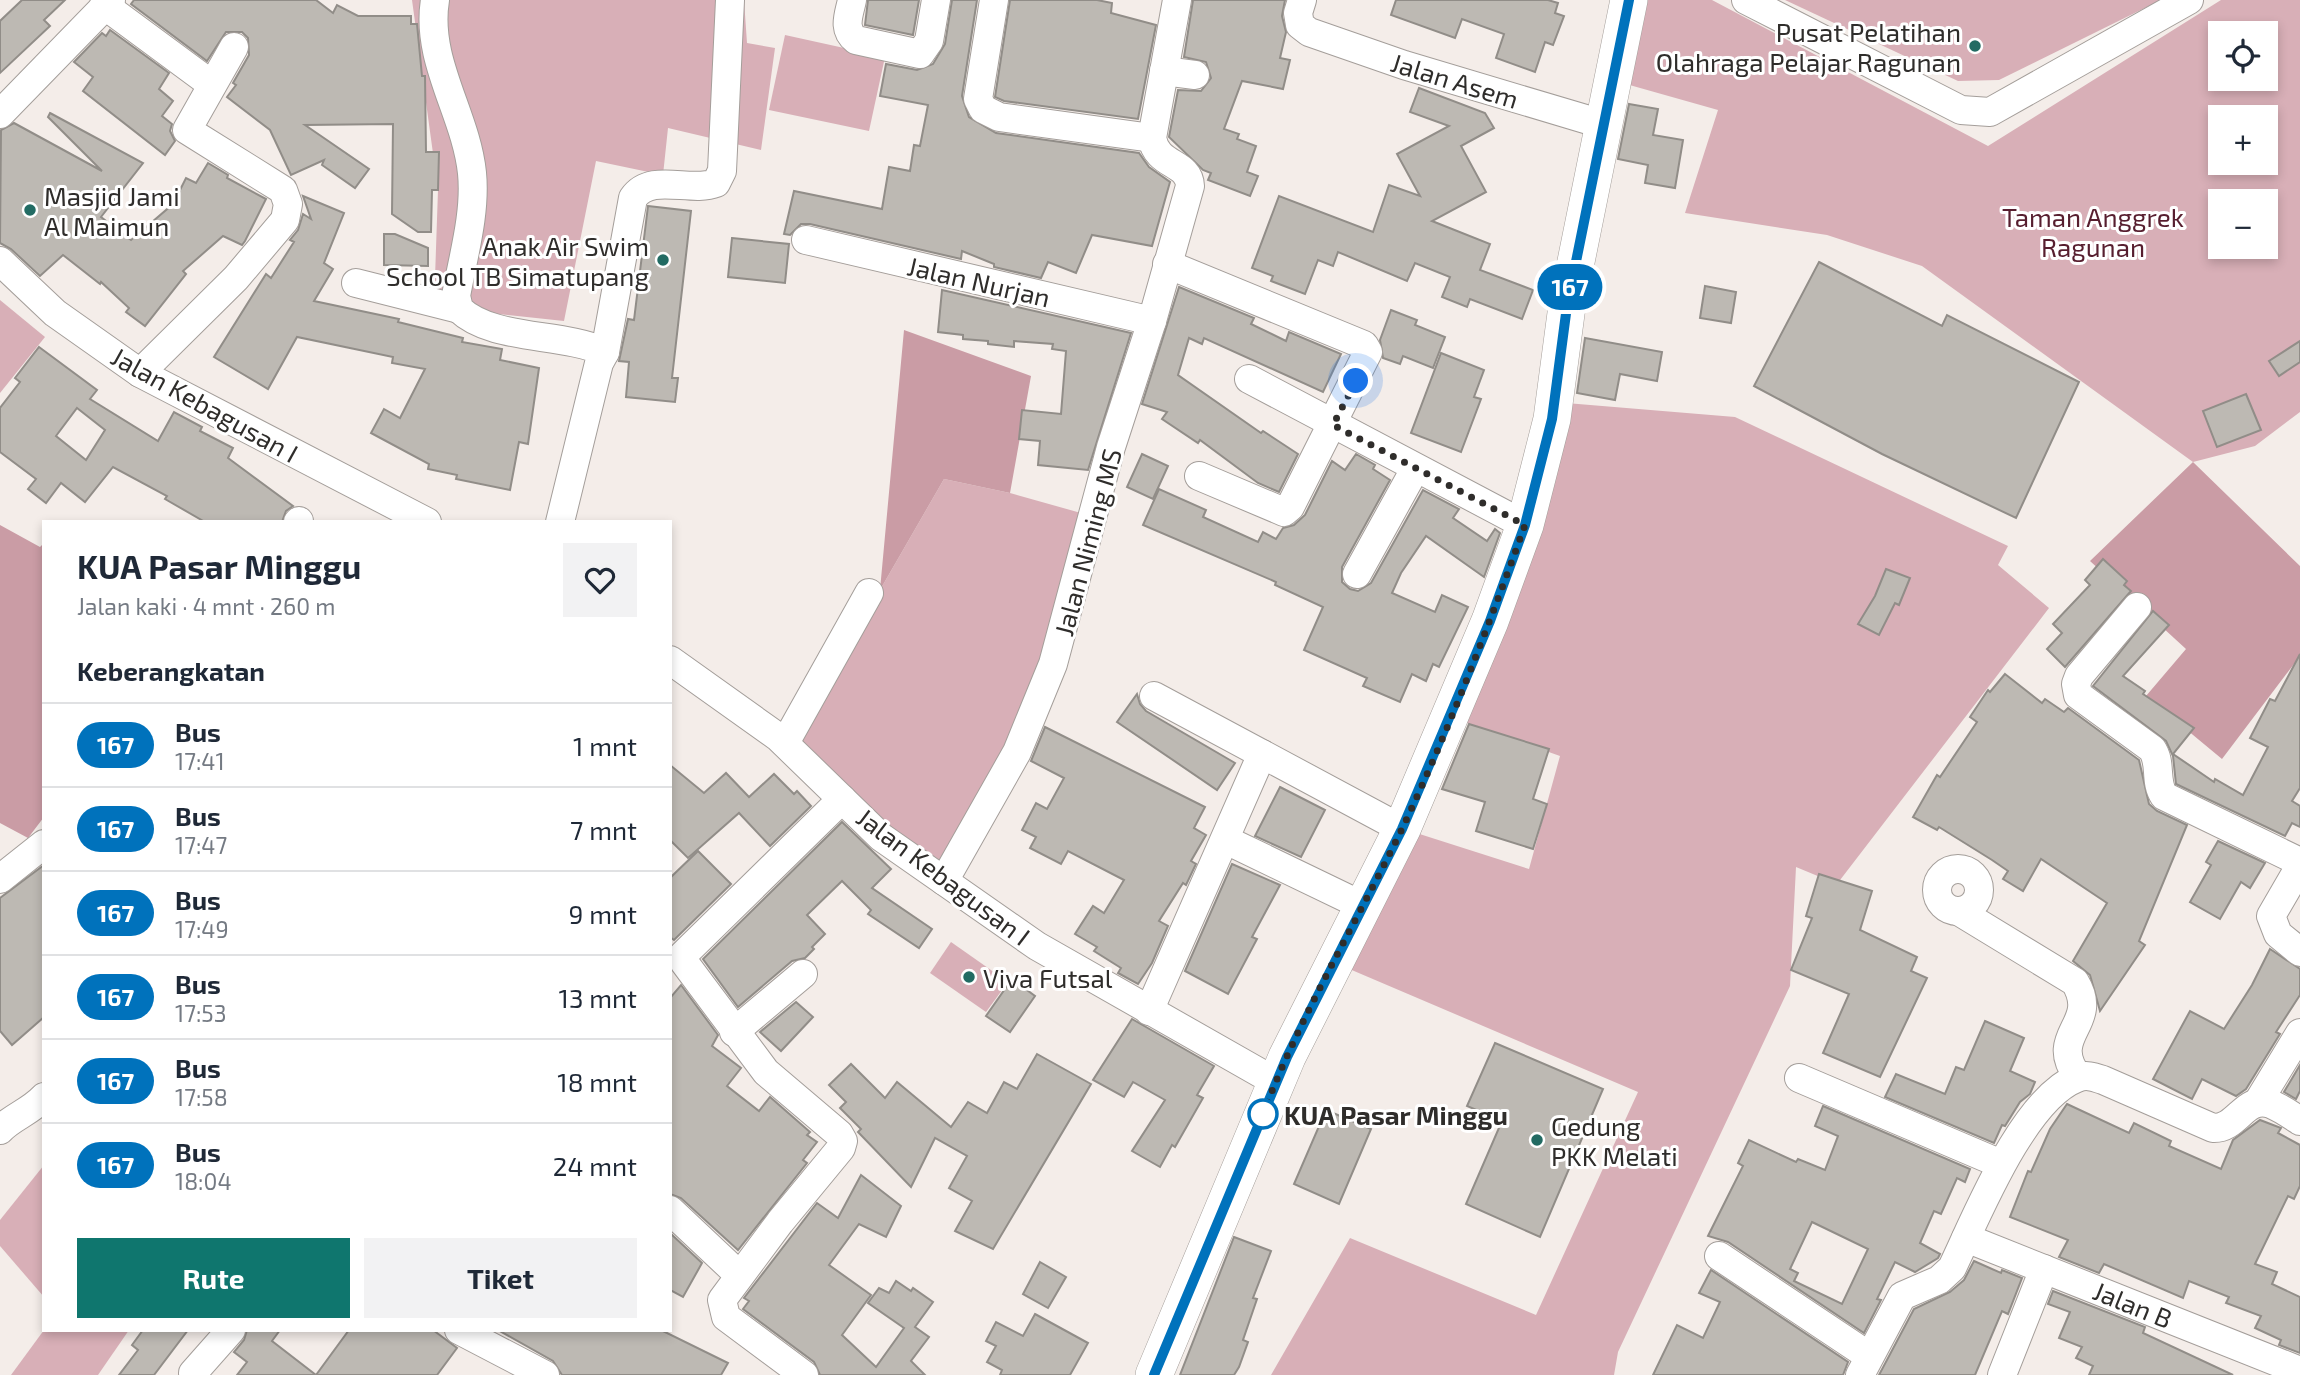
<!DOCTYPE html>
<html lang="id">
<meta charset="utf-8">
<style>
body{margin:0;font-family:"Exo 2",sans-serif;background:#f2f2f3;color:#1f2937;height:100vh;display:flex;flex-direction:column;font-size:26px;white-space:nowrap}
*{box-sizing:border-box;margin:0}
p{font-size:23px;color:#747a83}
.icon{flex:none;width:38px;height:38px;fill:none;stroke:currentColor;stroke-width:2;stroke-linecap:round;stroke-linejoin:round}
.map{position:relative;flex:1;overflow:hidden}
.side{position:absolute;left:42px;top:520px;width:630px;height:812px;display:flex;flex-direction:column;background:#fff;border-radius:0px;box-shadow:0 4px 10px #0003}
.side>*{flex:none}
.badge{padding:0 14px;border-radius:23px;font-size:24px;line-height:46px}
.controls{position:absolute;left:2208px;top:21px;display:grid;gap:14px}
.controls a{display:grid;place-items:center;width:70px;height:70px;border-radius:0px;background:#fff;box-shadow:0 4px 10px #0003;font-size:35px}
.you{position:absolute;width:35px;height:35px;margin:-18px;border:5px solid #fff;border-radius:50%;background:#1a73e8;box-shadow:0 0 0 10px #1a73e833}
.map>.badge{position:absolute;translate:-50% -50%;box-shadow:0 0 0 4px #fff}
h2{padding:0 35px;font-size:26px;line-height:63px}
.round{display:grid;place-items:center;flex:none;width:74px;height:74px;border-radius:0px;background:#f2f2f3}
.head{display:flex;align-items:center;justify-content:space-between;height:119px;padding:0 35px}
h1{font-size:33px;font-weight:700;line-height:52px}
.cta{display:flex;gap:14px;margin-top:auto;padding:14px 35px}
.cta a{flex:1;height:80px;border-radius:0px;background:#0f766e;color:#fff;font-size:28px;font-weight:700;line-height:80px;text-align:center}
.cta a+a{background:#f2f2f3;color:#1f2937}
ul{padding:0;list-style:none}
li{display:flex;align-items:center;gap:21px;height:84px;padding:0 35px;border-top:2px solid #e0e1e3}
li div{flex:1}
li b{display:block;font-size:26px}
li em{font-style:normal}
li .badge{min-width:77px;font-weight:700;text-align:center}
.map>svg:first-child{display:block}
.green{fill:#d8afb7;fill-rule:evenodd}
.forest{fill:#ca9ca5}
.building{fill:#bdb9b3;stroke:#918d88;stroke-width:2;fill-rule:evenodd}
.lines{fill:none;stroke-linecap:round;stroke-linejoin:round}
.minor-casing{stroke:#a49e9a;stroke-width:30}
.major-casing{stroke:#a49e9a;stroke-width:38}
.minor{stroke:#fff;stroke-width:28}
.major{stroke:#fff;stroke-width:37}
.line-casing{stroke:#fff;stroke-width:16}
.line{stroke:#0072bc;stroke-width:10}
.walk{stroke:#2f2d2b;stroke-width:7;stroke-dasharray:0 12.6}
.poi-dot{fill:#226b63;stroke:#fff;stroke-width:2.5}
.stop-dot{fill:#fff;stroke:#0072bc;stroke-width:3.5}
.labels{text-anchor:middle;dominant-baseline:central;stroke-width:6;stroke-linejoin:round;paint-order:stroke}
.poi-label{font-size:26px;fill:#2f2d2b;stroke:#fff;text-anchor:start}
.street-label{font-size:26px;fill:#2f2d2b;stroke:#fff}
.park-label{font-size:26px;fill:#571e2f;stroke:#fff}
.stop-label{font-size:26px;font-weight:bold;fill:#2f2d2b;stroke:#fff;text-anchor:start}
</style>
<div class="map">
<svg width="2300" height="1375" viewBox="0 0 2300 1375">
<rect width="100%" height="100%" fill="#f4ede9"/>
<!-- green -->
<g class="green">
<polygon points="412,0 744,0 747,43 775,48 761,150 668,128 663,175 596,161 564,321 434,307 438,190"/>
<path d="M1643 0H1712L1988 146 2221 0H2300V412L2255 446 2193 462 1922 266 1827 235 1685 213 1718 110 1626 84ZM2221 33H2266V79H2221ZM2221 117H2266V163H2221ZM2221 201H2266V247H2221Z"/>
<polygon points="1785,0 2161,0 1999,80 1958,81"/>
<polygon points="785,35 885,57 869,131 769,110"/>
<polygon points="0,300 45,337 0,393"/>
<polygon points="1566,403 1735,417 2008,546 1998,565 2049,608 1837,884 1796,867 1790,986 1618,1352 1614,1375 1271,1375 1350,1238 1536,1315 1638,1092 1347,968 1407,830 1529,869 1560,756 1461,721"/>
<polygon points="944,479 1010,493 1088,515 1053,647 960,880 856,810 779,724 880,590"/>
<polygon points="951,942 1008,982 986,1012 930,973"/>
<polygon points="44,1165 44,1297 0,1246 0,1220"/>
<polygon points="44,1330 129,1330 98,1375 11,1375"/>
</g>
<!-- forest -->
<g class="forest">
<polygon points="904,330 1031,376 1010,493 944,479 880,590"/>
<polygon points="2193,462 2300,566 2300,656 2222,759 2146,696 2186,649 2090,561"/>
<polygon points="0,525 40,547 44,543 44,817 28,838 0,823"/>
</g>
<!-- building -->
<g class="building">
<polygon points="22,0 65,0 44,20 50,26 0,73 0,21"/>
<polygon points="134,0 316,0 333,13 337,5 358,16 411,16 411,24 417,24 422,76 425,76 426,152 439,152 438,190 432,190 431,232 418,232 392,214 393,124 305,125 369,169 355,188 322,165 324,160 291,175 270,130 227,97 236,85 233,83 249,55 248,38 242,32 226,32 207,61 131,4"/>
<polygon points="868,0 919,0 913,35 865,25"/>
<polygon points="952,0 977,0 962,96 969,117 996,133 1139,153 1149,167 1170,182 1152,246 1092,235 1076,273 1048,262 1041,278 994,267 994,264 962,251 961,259 810,224 801,224 790,235 784,234 794,191 882,209 889,167 910,171 914,145 920,146 928,105 880,96 886,64 917,70 933,64 945,44"/>
<polygon points="1010,0 1097,0 1112,3 1111,13 1156,25 1138,119 1004,101 995,97"/>
<polygon points="1193,0 1285,0 1282,16 1286,32 1280,58 1290,60 1283,89 1242,81 1224,129 1239,134 1237,139 1256,146 1247,172 1258,176 1250,196 1208,180 1211,173 1203,170 1169,137 1178,90 1201,91 1211,78 1206,62 1184,57"/>
<polygon points="1396,0 1548,0 1558,3 1555,13 1564,16 1553,45 1545,42 1535,72 1496,58 1504,34 1462,19 1455,38 1391,15"/>
<polygon points="110,30 169,73 159,89 173,101 162,116 172,124 170,131 175,141 165,155 83,91 93,77 74,62 102,33 106,36"/>
<polygon points="1419,88 1485,113 1494,128 1461,146 1486,192 1432,221 1490,244 1480,270 1533,290 1522,319 1470,299 1467,307 1442,297 1450,277 1415,263 1407,281 1338,252 1333,266 1318,260 1305,294 1271,281 1273,276 1252,268 1279,196 1373,232 1389,185 1420,196 1397,154 1449,126 1410,112"/>
<polygon points="1629,104 1658,109 1653,135 1683,140 1675,188 1645,183 1648,165 1618,159"/>
<polygon points="50,113 143,163 101,217 131,240 173,204 186,178 196,183 208,163 228,175 227,178 266,199 245,241 242,245 223,236 183,271 186,274 145,326 126,312 129,308 101,282 100,284 63,255 40,276 11,249 0,243 1,130 14,123 102,171 48,117"/>
<polygon points="303,196 344,213 324,263 333,269 314,301 399,319 398,322 463,338 462,342 502,349 500,360 539,368 528,444 519,442 510,490 456,479 457,475 428,469 429,464 371,433 384,409 400,418 425,369 392,363 393,357 297,337 268,389 214,357 266,274 271,278 294,242 290,240 298,230 303,214 311,219"/>
<polygon points="648,206 691,211 672,378 678,378 675,402 626,397 629,362 619,361 628,319 634,320"/>
<polygon points="384,234 395,234 428,248 428,266 384,265"/>
<polygon points="732,238 789,244 785,283 728,277"/>
<polygon points="1819,262 1942,326 1947,315 2079,382 2016,518 1882,454 1754,386"/>
<polygon points="1705,286 1736,292 1731,323 1700,318"/>
<polygon points="1179,287 1254,318 1251,324 1286,341 1289,332 1341,354 1323,392 1204,338 1202,344 1189,338 1178,375 1261,433 1263,431 1298,454 1279,492 1258,483 1200,440 1198,443 1162,419 1167,412 1142,404"/>
<polygon points="942,290 1131,333 1088,470 1038,465 1040,441 1019,439 1022,410 1061,414 1066,351 1052,349 1053,344 1014,341 1014,347 988,344 988,341 963,339 963,335 938,332"/>
<polygon points="1391,310 1417,320 1415,325 1445,337 1433,368 1403,356 1400,364 1383,358 1380,340"/>
<polygon points="1585,338 1662,352 1657,381 1620,374 1615,400 1577,393"/>
<polygon points="2300,341 2300,362 2279,376 2269,361"/>
<path d="M39 347 97 390 90 399 158 441 174 412 202 427 200 431 233 448 228 458 293 506 286 511 282 522H205L165 499 167 496 113 467 85 502 61 483 46 503 28 489 36 479 0 452V408L20 382 15 378ZM77 408 105 430 86 460 56 436Z"/>
<polygon points="1441,353 1484,370 1474,397 1481,399 1461,452 1411,433"/>
<polygon points="2246,394 2261,430 2217,447 2203,411"/>
<polygon points="1142,454 1168,466 1153,499 1127,487"/>
<polygon points="1356,454 1375,465 1373,469 1390,480 1342,567 1342,582 1350,589 1358,591 1371,583 1423,490 1459,509 1453,518 1487,541 1495,529 1500,533 1484,577 1426,536 1401,573 1392,593 1435,612 1442,595 1468,607 1439,667 1433,664 1426,681 1412,674 1400,702 1363,686 1367,678 1304,650 1323,607 1275,585 1276,582 1143,525 1159,489 1206,510 1203,517 1258,542 1263,532 1276,539 1283,528 1294,525 1305,515 1332,461 1345,470"/>
<polygon points="2103,559 2127,581 2124,585 2131,591 2065,667 2047,649 2062,633 2053,624 2090,585 2085,580"/>
<polygon points="1886,569 1910,578 1899,605 1895,603 1879,635 1858,624 1875,596"/>
<polygon points="2153,611 2169,625 2123,676 2145,691 2143,694 2194,728 2173,754 2214,782 2215,779 2243,795 2268,747 2250,738 2270,699 2275,701 2300,654 2300,788 2292,801 2300,806 2300,827 2292,823 2285,836 2176,784 2173,756 2166,741 2093,686"/>
<polygon points="2005,674 2042,703 2045,699 2064,712 2068,708 2139,760 2149,804 2157,811 2187,825 2139,941 2145,945 2100,1011 2090,975 2073,961 2107,903 2041,859 2023,891 2003,879 2008,871 1992,860 1939,827 1937,830 1913,817 1937,775 1940,777 1977,722 1970,717 1988,690 1990,692"/>
<polygon points="1137,694 1140,704 1146,711 1235,763 1217,790 1117,722"/>
<polygon points="1469,724 1549,749 1533,799 1547,804 1533,849 1476,831 1485,802 1442,789"/>
<polygon points="1045,727 1205,807 1194,828 1206,835 1191,861 1196,864 1186,885 1183,883 1159,921 1168,926 1152,963 1138,984 1118,973 1121,968 1094,951 1097,947 1075,934 1093,906 1104,913 1124,880 1068,851 1061,864 1030,848 1036,837 1022,830 1036,803 1047,809 1064,778 1031,761"/>
<polygon points="670,765 704,793 726,773 749,797 774,774 794,794 797,791 811,806 770,846 739,813 688,858 670,840"/>
<polygon points="1280,787 1325,810 1301,857 1255,836"/>
<polygon points="842,822 891,869 872,888 932,929 919,948 868,914 871,910 842,881 807,915 825,934 812,947 814,949 805,958 792,961 738,1007 703,959"/>
<polygon points="2218,841 2265,863 2250,888 2241,882 2220,919 2190,902 2211,865 2206,862"/>
<polygon points="698,851 731,884 674,940 670,937 670,878"/>
<polygon points="1232,864 1280,885 1252,937 1257,939 1228,994 1185,971"/>
<polygon points="44,865 44,1017 12,1045 0,1031 0,898"/>
<polygon points="1819,874 1872,891 1860,930 1917,957 1911,971 1927,978 1880,1077 1823,1053 1849,994 1791,970 1812,918 1806,916"/>
<polygon points="2270,949 2300,969 2300,995 2276,1032 2280,1034 2246,1089 2236,1096 2202,1079 2192,1099 2153,1079 2190,1011 2224,1029 2252,985"/>
<polygon points="1012,979 1035,996 1010,1032 986,1016"/>
<polygon points="681,985 718,1035 712,1046 741,1068 727,1086 759,1111 770,1097 810,1132 807,1135 817,1142 803,1160 807,1163 738,1250 681,1198 670,1194 670,998"/>
<polygon points="796,1002 813,1017 781,1051 760,1032"/>
<polygon points="1132,1019 1214,1066 1197,1095 1203,1098 1175,1147 1172,1145 1160,1167 1132,1151 1165,1100 1133,1082 1124,1097 1093,1080"/>
<polygon points="1985,1021 2024,1038 2010,1071 2035,1082 2030,1094 2020,1102 2005,1126 2002,1125 1994,1143 1885,1097 1896,1074 1945,1094 1956,1067 1964,1070"/>
<polygon points="1495,1043 1603,1089 1540,1237 1466,1204 1502,1121 1467,1106"/>
<polygon points="1037,1054 1091,1084 993,1249 955,1231 972,1201 949,1188 967,1156 935,1138 911,1187 858,1132 861,1129 840,1108 846,1102 829,1085 851,1064 885,1098 897,1082 951,1127 968,1102 987,1113 1004,1082 1017,1089"/>
<polygon points="2300,1065 2300,1091 2296,1099 2284,1092"/>
<polygon points="2067,1104 2129,1133 2134,1123 2171,1141 2169,1146 2221,1169 2233,1140 2260,1120 2281,1128 2278,1133 2300,1145 2300,1186 2294,1199 2288,1196 2255,1264 2277,1272 2272,1284 2300,1297 2300,1353 2279,1345 2281,1340 2255,1328 2261,1316 2226,1303 2229,1297 2189,1281 2183,1298 2104,1264 2099,1273 2059,1257 2068,1240 2010,1217 2028,1171 2031,1172 2050,1129"/>
<path d="M1823 1106 1970 1169 1965 1182 1957 1178 1941 1214 1934 1211 1920 1243 1940 1254 1938 1258 1915 1272 1895 1262 1877 1299 1881 1300 1864 1333 1728 1242 1708 1236 1743 1166 1738 1163 1749 1140 1796 1162 1798 1159 1825 1170 1838 1136 1815 1126ZM1812 1222 1868 1249 1842 1304 1794 1281 1798 1273 1790 1269Z"/>
<polygon points="1326,1110 1371,1129 1339,1204 1294,1184"/>
<polygon points="861,1175 901,1206 886,1237 859,1224 829,1265 871,1295 842,1335 876,1367 904,1328 868,1303 879,1288 889,1293 896,1281 911,1291 913,1288 933,1302 915,1327 929,1337 911,1361 925,1375 820,1375 814,1362 743,1309 749,1301 744,1298 817,1203 838,1218"/>
<polygon points="670,1233 702,1263 683,1297 670,1290"/>
<polygon points="1234,1237 1271,1251 1253,1298 1257,1299 1243,1340 1248,1342 1239,1367 1234,1375 1180,1375"/>
<polygon points="1974,1261 2001,1273 2002,1270 2022,1278 2008,1314 2002,1311 1975,1375 1879,1375 1914,1309 1950,1292 1964,1280"/>
<polygon points="1040,1262 1066,1277 1048,1308 1023,1294"/>
<polygon points="1711,1270 1848,1362 1843,1375 1653,1375 1677,1325 1703,1338 1720,1302 1699,1293"/>
<polygon points="2053,1291 2145,1327 2143,1333 2233,1375 2089,1375 2093,1366 2076,1358 2082,1347 2059,1338 2070,1312 2048,1304"/>
<polygon points="1035,1314 1088,1343 1070,1375 1000,1375 1002,1370 987,1362 996,1346 986,1341 996,1322 1023,1336"/>
<polygon points="143,1330 188,1330 154,1375 119,1375 138,1350 132,1345"/>
<polygon points="247,1330 280,1330 272,1341 316,1375 349,1330 433,1330 457,1348 437,1375 237,1375 247,1362 234,1352 244,1340"/>
<polygon points="498,1330 661,1330 728,1363 721,1375 562,1375 553,1361"/>
</g>
<g class="lines">
<!-- minor casing -->
<g class="minor-casing">
<g id="minor">
<path d="M435 0C425 61 466 114 472 173 476 213 463 257 456 296L459 309C492 341 561 332 605 352L599 363 560 522"/>
<path d="M852 0C849 15 842 29 856 40L920 54 929 41 936 0"/>
<polyline points="994,0 978,99 983,109 999,117 1152,138"/>
<polyline points="1302,0 1298,13 1300,25 1309,32 1404,65 1602,124"/>
<polyline points="1746,0 1961,110 1990,112 2189,0"/>
<polyline points="104,5 211,84"/>
<polyline points="1164,71 1195,75"/>
<polyline points="0,114 111,0"/>
<polyline points="806,240 1152,321"/>
<polyline points="0,261 55,313 140,373 427,522"/>
<polyline points="1167,264 1364,345 1368,352 1290,507 1284,512 1199,476"/>
<polyline points="356,283 459,309"/>
<path d="M605 352 633 198C651 172 690 193 716 183L722 171 730 0"/>
<polyline points="140,373 236,278 285,220 288,204 283,190 187,130 234,47"/>
<polyline points="1249,379 1525,525"/>
<polyline points="298,522 299,521"/>
<polyline points="1357,574 1415,469"/>
<path d="M2137 607 2079 676 2076 684 2078 695 2152 749C2162 763 2154 781 2164 796L2300 862"/>
<polyline points="670,660 778,737 881,837 1037,946 1276,1082"/>
<polyline points="1154,696 1402,829"/>
<polyline points="785,743 869,593"/>
<polyline points="1226,840 1363,906"/>
<polyline points="2300,866 2271,916 2278,934 2300,952"/>
<circle cx="1958" cy="890" r="21"/>
<polyline points="0,879 44,844"/>
<path d="M944 881 1017 752 1053 664 1111 447 1152 321 1190 186C1189 161 1157 167 1152 138L1177 0"/>
<path d="M1960 912 2075 982C2101 1025 2046 1034 2078 1077"/>
<polyline points="1149,1011 1262,754"/>
<polyline points="734,1032 803,974"/>
<polyline points="1799,1078 2001,1164"/>
<polyline points="2258,1102 2300,1033"/>
<path d="M0 1130C12 1117 30 1112 44 1097"/>
<polyline points="670,1210 739,1275"/>
<polyline points="1966,1238 2300,1371"/>
<polyline points="1719,1256 1869,1356"/>
<polyline points="459,1330 545,1375"/>
<polyline points="193,1373 231,1330"/>
<polyline points="804,1375 726,1317 722,1300 780,1222 841,1148 843,1141 839,1134 766,1072 684,962 683,955 842,799"/>
<path d="M1860 1375 1902 1296 1939 1280 1952 1268C1976 1218 2023 1099 2077 1078 2086 1074 2094 1077 2103 1080L2213 1128C2238 1129 2244 1095 2271 1104 2281 1108 2291 1115 2300 1121"/>
<polyline points="2002,1375 2044,1269"/>
</g>
</g>
<!-- major casing -->
<g class="major-casing">
<polyline id="major" points="1154,1375 1287,1057 1402,829 1490,621 1525,525 1552,419 1567,306 1629,0"/>
</g>
<!-- minor -->
<use href="#minor" class="minor"/>
<!-- major -->
<use href="#major" class="major"/>
</g>
<g class="lines">
<!-- line casing -->
<g class="line-casing">
<polyline id="line" points="1154,1375 1287,1057 1402,829 1490,621 1525,525 1552,419 1567,306 1629,0"/>
</g>
<!-- line -->
<use href="#line" class="line"/>
<!-- walk -->
<path class="walk" d="M1263 1114C1300 1016 1355 925 1401 831 1448 732 1488 628 1525 525L1333 425 1356 381"/>
</g>
<!-- markers -->
<g class="poi-dot">
<circle cx="1975" cy="46" r="7"/>
<circle cx="30" cy="210" r="7"/>
<circle cx="663" cy="260" r="7"/>
<circle cx="969" cy="977" r="7"/>
<circle cx="1537" cy="1140" r="7"/>
</g>
<circle class="stop-dot" cx="1263" cy="1114" r="14"/>
<g class="labels">
<!-- poi labels -->
<g class="poi-label">
<text x="1961" y="31" text-anchor="end">Pusat Pelatihan<tspan x="1961" dy="30">Olahraga Pelajar Ragunan</tspan></text>
<text x="44" y="195">Masjid Jami<tspan x="44" dy="30">Al Maimun</tspan></text>
<text x="649" y="245" text-anchor="end">Anak Air Swim<tspan x="649" dy="30">School TB Simatupang</tspan></text>
<text x="983" y="977">Viva Futsal</text>
<text x="1551" y="1125">Gedung<tspan x="1551" dy="30">PKK Melati</tspan></text>
</g>
<!-- street labels -->
<g class="street-label">
<text transform="translate(1455 80) rotate(17)">Jalan Asem</text>
<text transform="translate(979 281) rotate(13)">Jalan Nurjan</text>
<text transform="translate(205 404) rotate(29)">Jalan Kebagusan I</text>
<text transform="translate(1087 542) rotate(-75)">Jalan Niming MS</text>
<text transform="translate(944 876) rotate(37)">Jalan Kebagusan I</text>
<text transform="translate(2133 1304) rotate(22)">Jalan B</text>
</g>
<!-- park labels -->
<g class="park-label">
<text x="2093" y="216">Taman Anggrek<tspan x="2093" dy="30">Ragunan</tspan></text>
</g>
<!-- stop labels -->
<g class="stop-label">
<text x="1284" y="1114">KUA Pasar Minggu</text>
</g>
</g>
</svg>
<div class="controls">
<a><svg class="icon" aria-label="locate" viewBox="0 0 24 24"><circle cx="12" cy="12" r="6"/><path d="M12 2v4M12 18v4M2 12h4M18 12h4"/></svg></a>
<a>+</a>
<a>−</a>
</div>
<div class="you" style="left:1356px;top:381px"></div>
<b class="badge" style="left:1570px;top:287px;background:#0072bc;color:#fff">167</b>
<section class="side">
<div class="head"><div><h1>KUA Pasar Minggu</h1><p>Jalan kaki · 4 mnt · 260 m</p></div><a class="round"><svg class="icon" aria-label="heart" viewBox="0 0 24 24"><path d="M12 20l-8-8c-3-5 5-10 8-4 3-6 11-1 8 4z"/></svg></a></div>
<h2>Keberangkatan</h2>
<ul>
<li><span class="badge" style="background:#0072bc;color:#fff">167</span><div><b>Bus</b><p>17:41</p></div><em>1 mnt</em></li>
<li><span class="badge" style="background:#0072bc;color:#fff">167</span><div><b>Bus</b><p>17:47</p></div><em>7 mnt</em></li>
<li><span class="badge" style="background:#0072bc;color:#fff">167</span><div><b>Bus</b><p>17:49</p></div><em>9 mnt</em></li>
<li><span class="badge" style="background:#0072bc;color:#fff">167</span><div><b>Bus</b><p>17:53</p></div><em>13 mnt</em></li>
<li><span class="badge" style="background:#0072bc;color:#fff">167</span><div><b>Bus</b><p>17:58</p></div><em>18 mnt</em></li>
<li><span class="badge" style="background:#0072bc;color:#fff">167</span><div><b>Bus</b><p>18:04</p></div><em>24 mnt</em></li>
</ul>
<div class="cta"><a>Rute</a><a>Tiket</a></div>
</section>
</div>
